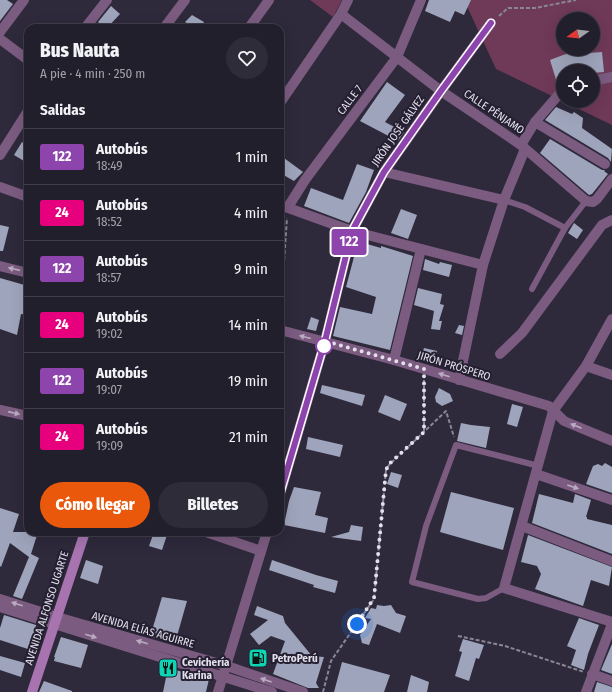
<!DOCTYPE html>
<html lang="es">
<meta charset="utf-8">
<style>
body{margin:0;font-family:"Fira Sans Condensed",sans-serif;background:#2e2c38;color:#f1f3f6;height:100vh;display:flex;flex-direction:column;font-size:15px;white-space:nowrap}
*{box-sizing:border-box;margin:0}
p{font-size:13px;color:#a2a2a9}
.icon{flex:none;width:22px;height:22px;fill:none;stroke:currentColor;stroke-width:2;stroke-linecap:round;stroke-linejoin:round}
.map{position:relative;flex:1;overflow:hidden}
.drawer{position:absolute;left:24px;top:24px;width:260px;height:512px;display:flex;flex-direction:column;background:#221f2c;border-radius:12px;box-shadow:0 4px 16px #0002,0 0 0 1px #3f3d48}
.drawer>*{flex:none}
.badge{padding:0 8px;border-radius:3px;font-size:14px;line-height:26px}
.needle{width:26px;rotate:256deg}
.controls{position:absolute;left:556px;top:12px;display:grid;gap:8px}
.controls a{display:grid;place-items:center;width:44px;height:44px;border-radius:50%;background:#221f2c;box-shadow:0 4px 16px #0002,0 0 0 1px #3f3d48;font-size:20px}
.you{position:absolute;width:20px;height:20px;margin:-10px;border:3px solid #fff;border-radius:50%;background:#1a73e8;box-shadow:0 0 0 6px #1a73e833}
.map>.badge{position:absolute;translate:-50% -50%;box-shadow:0 0 0 2px #fff}
h2{padding:0 16px;font-size:15px;line-height:36px}
.round{display:grid;place-items:center;flex:none;width:42px;height:42px;border-radius:21px;background:#2e2c38}
.overview{display:flex;align-items:center;justify-content:space-between;height:68px;padding:0 16px}
h1{font-size:19px;font-weight:800;line-height:30px}
.action{display:flex;gap:8px;margin-top:auto;padding:8px 16px}
.action a{flex:1;height:46px;border-radius:24px;background:#ea580c;color:#fff;font-size:16px;font-weight:800;line-height:46px;text-align:center}
.action a+a{background:#2e2c38;color:#f1f3f6}
ul{padding:0;list-style:none}
li{display:flex;align-items:center;gap:12px;height:56px;padding:0 16px;border-top:1px solid #3f3d48}
li div{flex:1}
li b{display:block;font-size:15px}
li em{font-style:normal}
li .badge{min-width:44px;font-weight:700;text-align:center}
.map>svg:first-child{display:block}
.green{fill:#6f3958;fill-rule:evenodd}
.building{fill:#9ea4bb}
.lines{fill:none;stroke-linecap:round;stroke-linejoin:round}
.path{stroke:#8a8695;stroke-width:2;stroke-dasharray:4 2;stroke-linecap:butt}
.lane{stroke:#7b5b80;stroke-width:6}
.street{stroke:#7b5b80;stroke-width:10}
.secondary{stroke:#a774af;stroke-width:10}
.oneway{fill:#b9abc1}
.line-casing{stroke:#fff;stroke-width:9}
.line{stroke:#8e44ad;stroke-width:6}
.walk{stroke:#e3e0ec;stroke-width:4;stroke-dasharray:0 7.2}
.stop-dot{fill:#fff;stroke:#8e44ad;stroke-width:2}
.labels{text-anchor:middle;dominant-baseline:central;stroke-width:4;stroke-linejoin:round;paint-order:stroke}
.street-label{font-size:11px;fill:#e3e0ec;stroke:#241f31}
.poi-label{font-size:11px;font-weight:bold;fill:#e3e0ec;stroke:#241f31;text-anchor:start}
</style>
<div class="map">
<svg width="612" height="692" viewBox="0 0 612 692">
<rect width="100%" height="100%" fill="#2e293b"/>
<!-- green -->
<g class="green">
<polygon points="310,0 342,0 333,17"/>
<path d="M464 0H612V125L496 69ZM563 19H593V49H563ZM563 71H593V101H563Z"/>
</g>
<!-- building -->
<g class="building">
<polygon points="0,0 7,0 13,4 0,21"/>
<polygon points="429,0 471,0 464,15 455,11 450,22 425,11"/>
<polygon points="111,6 120,14 107,28 105,28 98,22"/>
<polygon points="192,15 204,22 201,28 195,28 185,22"/>
<polygon points="575,52 575,54 602,52 604,72 593,73 593,71 563,71 563,85 558,86 550,60 563,55"/>
<polygon points="387,82 405,95 385,122 404,132 398,141 360,121"/>
<polygon points="556,107 572,114 574,112 583,118 582,128 612,149 611,162 608,158 545,120"/>
<polygon points="550,139 602,170 605,170 604,171 608,174 592,194 589,195 540,153"/>
<polygon points="22,142 28,146 28,154 24,161 14,155"/>
<polygon points="280,155 303,172 294,181 280,173"/>
<polygon points="357,164 374,170 366,192 349,223 304,206 311,188 343,200"/>
<polygon points="401,209 417,215 408,239 391,233"/>
<polygon points="574,223 583,230 577,239 568,233"/>
<polygon points="0,225 9,227 3,251 0,251"/>
<polygon points="360,242 381,248 381,246 413,256 390,350 333,336 340,307 372,314 376,297 346,287 355,253 357,253"/>
<polygon points="425,259 439,264 440,262 452,265 449,277 423,270"/>
<polygon points="0,278 28,286 28,315 21,314 17,335 0,329"/>
<polygon points="418,288 442,294 440,304 444,305 439,321 442,321 440,330 431,329 434,311 414,305"/>
<polygon points="311,317 319,320 316,331 307,329"/>
<polygon points="459,325 464,326 462,335 455,333"/>
<polygon points="424,348 437,351 435,362 421,358"/>
<polygon points="322,385 365,395 362,406 320,393"/>
<polygon points="439,388 450,394 453,401 442,406 436,402 435,397"/>
<polygon points="385,395 407,404 400,421 378,412"/>
<polygon points="512,404 523,407 517,427 507,424"/>
<polygon points="461,423 471,425 490,427 486,448 457,441"/>
<polygon points="308,437 343,445 340,457 306,449"/>
<polygon points="605,463 612,467 612,493 586,484 593,466 598,464 602,466"/>
<polygon points="391,472 402,475 398,488 387,484"/>
<polygon points="294,487 321,492 315,515 328,518 325,533 284,525 289,501"/>
<polygon points="451,492 514,508 503,550 440,532"/>
<polygon points="539,494 573,503 575,494 591,500 586,517 587,517 587,519 612,525 612,554 532,523"/>
<polygon points="0,508 19,514 13,532 38,532 31,554 39,558 22,599 13,596 29,557 10,543 1,567 0,566"/>
<polygon points="351,525 363,527 361,541 331,537 349,532"/>
<polygon points="154,532 168,532 162,550 149,546"/>
<polygon points="528,535 612,567 609,586 591,580 583,606 535,589 541,574 537,566 521,562"/>
<polygon points="86,560 103,566 98,584 80,578"/>
<polygon points="272,560 316,575 338,581 335,593 313,587 314,585 269,570"/>
<polygon points="162,597 187,601 175,643 150,637"/>
<polygon points="377,605 384,606 391,605 396,613 406,616 400,633 377,624 369,645 362,643 360,635 371,619 365,618 371,608 376,609"/>
<polygon points="257,606 283,616 285,623 312,656 324,657 316,683 319,688 308,688 273,674 285,641 271,636 259,645 250,634 268,620 254,615"/>
<polygon points="4,615 36,625 31,650 0,640 0,628"/>
<polygon points="579,618 599,625 588,654 584,670 571,665 576,650 567,646"/>
<polygon points="61,637 88,645 81,668 54,661 55,657 54,657"/>
<polygon points="463,639 484,645 479,659 476,658 469,681 455,676 462,652 459,651"/>
<polygon points="612,644 612,674 601,670"/>
<polygon points="0,656 25,663 21,677 0,670"/>
<polygon points="342,662 390,675 384,692 334,692"/>
<polygon points="168,668 209,679 206,692 163,692"/>
<polygon points="411,675 429,682 427,692 407,692"/>
<polygon points="44,681 72,691 72,692 39,692"/>
<polygon points="597,682 612,687 612,692 594,692"/>
</g>
<g class="lines">
<!-- path -->
<g class="path">
<polyline points="499,16 508,8 535,8 576,0"/>
<polyline points="280,320 287,218"/>
<polyline points="424,432 424,379"/>
<polyline points="458,636 505,646 584,672"/>
<polyline points="323,692 331,661 374,599 386,470 389,465 446,411 454,437"/>
</g>
<!-- lane -->
<g class="lane">
<polyline points="504,200 525,207 565,228"/>
<polyline points="532,289 565,228 586,201"/>
<polyline points="504,588 486,598 478,599 412,582 426,526 456,445 539,466"/>
</g>
<!-- street -->
<g class="street">
<polyline points="341,14 441,91 521,145 586,201 593,202 597,199 612,179"/>
<polyline points="85,28 107,0"/>
<polyline points="164,28 185,0"/>
<polyline points="249,28 269,0"/>
<polyline points="0,32 24,0"/>
<polyline points="0,39 28,60"/>
<polyline points="593,81 612,77"/>
<polyline points="280,103 341,14 348,0"/>
<polyline points="535,122 605,164"/>
<polyline points="521,145 535,122 561,92 563,91"/>
<polyline points="0,155 28,111"/>
<polyline points="384,172 504,200"/>
<polyline points="0,187 28,197"/>
<polyline points="280,205 352,231 483,265"/>
<polyline points="288,207 305,180 397,57 421,0"/>
<polyline points="0,266 28,273"/>
<polyline points="612,319 586,366 553,411 504,588 612,622"/>
<polyline points="280,330 394,360 549,406 564,421 612,441"/>
<polyline points="500,354 522,333 602,225 612,220"/>
<polyline points="394,360 421,249"/>
<polyline points="586,366 612,375"/>
<polyline points="459,380 483,265 504,200 525,149"/>
<polyline points="0,410 28,416"/>
<polyline points="536,474 612,500"/>
<polyline points="280,494 325,341 352,231 384,172 441,91 491,23"/>
<polyline points="522,526 612,561"/>
<polyline points="206,532 261,551"/>
<polyline points="0,599 57,617 227,666 303,692"/>
<polyline points="0,607 272,692"/>
<polyline points="592,674 612,681"/>
<polyline points="218,692 267,532"/>
<polyline points="586,692 612,624"/>
</g>
<!-- secondary -->
<polyline class="secondary" points="32,692 85,532"/>
</g>
<!-- one-way arrows -->
<defs><path id="oneway-solid" d="M-6-.8H1V-3.2L6.5 0L1 3.2V.8H-6Z"/></defs>
<g class="oneway">
<use href="#oneway-solid" transform="translate(14 269) rotate(-167)"/>
<use href="#oneway-solid" transform="translate(305 337) rotate(-166)"/>
<use href="#oneway-solid" transform="translate(444 375) rotate(-163)"/>
<use href="#oneway-solid" transform="translate(14 413) rotate(13)"/>
<use href="#oneway-solid" transform="translate(576 426) rotate(-157)"/>
<use href="#oneway-solid" transform="translate(573 487) rotate(19)"/>
<use href="#oneway-solid" transform="translate(17 604) rotate(-162)"/>
<use href="#oneway-solid" transform="translate(91 636) rotate(17)"/>
<use href="#oneway-solid" transform="translate(142 642) rotate(-164)"/>
<use href="#oneway-solid" transform="translate(266 680) rotate(-161)"/>
</g>
<g class="lines">
<!-- line casing -->
<g class="line-casing">
<polyline id="line" points="280,494 325,341 352,231 384,172 441,91 491,23"/>
</g>
<!-- line -->
<use href="#line" class="line"/>
<!-- walk -->
<polyline class="walk" points="324,346 325,341 424,369 424,432 389,464 386,470 374,598 357,624"/>
</g>
<!-- icons -->
<defs>
<g id="fuel-square" transform="scale(1)"><rect x="-9" y="-9" width="18" height="18" rx="4" fill="#0bd5b5" stroke="#241f31"/><path d="M-5.5-6h7V0h2V4h1.3V-2.5L3-4.5l.8-.8L6-3V5H2.5V1h-1V6h-7ZM-4.2-4.7v3.2H.2V-4.7Z" fill="#111"/></g>
<g id="restaurant-square" transform="scale(1)"><rect x="-9" y="-9" width="18" height="18" rx="4" fill="#0bd5b5" stroke="#241f31"/><path d="M-5-6h1v4h1v-4h1v4h1v-4h1v5L-1.5 .5V6h-2V.5L-5-1ZM5-6V6H3V1.5H1.5Q1.5-4 5-6Z" fill="#111"/></g>
</defs>
<g fill-rule="evenodd">
<use href="#fuel-square" x="258" y="658"/>
<use href="#restaurant-square" x="168" y="668"/>
</g>
<!-- markers -->
<circle class="stop-dot" cx="324" cy="346" r="8"/>
<g class="labels">
<!-- street labels -->
<g class="street-label">
<text transform="translate(350 100) rotate(-53)">CALLE 7</text>
<text transform="translate(494 112) rotate(34)">CALLE PÉNJAMO</text>
<text transform="translate(398 131) rotate(-55)">JIRÓN JOSÉ GÁLVEZ</text>
<text transform="translate(454 366) rotate(17)">JIRÓN PRÓSPERO</text>
<text transform="translate(47 608) rotate(-72)">AVENIDA ALFONSO UGARTE</text>
<text transform="translate(143 630) rotate(16)">AVENIDA ELÍAS AGUIRRE</text>
</g>
<!-- poi labels -->
<g class="poi-label">
<text x="272" y="658">PetroPerú</text>
<text x="182" y="662">Cevichería<tspan x="182" dy="13">Karina</tspan></text>
</g>
</g>
</svg>
<div class="controls">
<a><svg class="needle" viewBox="-14 -14 28 28"><path d="M0-13l5 13h-10z" fill="#e53935"/><path d="M0 13l5-13h-10z" fill="#a2a2a9"/></svg></a>
<a><svg class="icon" aria-label="locate" viewBox="0 0 24 24"><circle cx="12" cy="12" r="6"/><path d="M12 2v4M12 18v4M2 12h4M18 12h4"/></svg></a>
</div>
<div class="you" style="left:357px;top:624px"></div>
<b class="badge" style="left:349px;top:242px;background:#8e44ad;color:#fff">122</b>
<section class="drawer">
<div class="overview"><div><h1>Bus Nauta</h1><p>A pie · 4 min · 250 m</p></div><a class="round"><svg class="icon" aria-label="heart" viewBox="0 0 24 24"><path d="M12 20l-8-8c-3-5 5-10 8-4 3-6 11-1 8 4z"/></svg></a></div>
<h2>Salidas</h2>
<ul>
<li><span class="badge" style="background:#8e44ad;color:#fff">122</span><div><b>Autobús</b><p>18:49</p></div><em>1 min</em></li>
<li><span class="badge" style="background:#e6007e;color:#fff">24</span><div><b>Autobús</b><p>18:52</p></div><em>4 min</em></li>
<li><span class="badge" style="background:#8e44ad;color:#fff">122</span><div><b>Autobús</b><p>18:57</p></div><em>9 min</em></li>
<li><span class="badge" style="background:#e6007e;color:#fff">24</span><div><b>Autobús</b><p>19:02</p></div><em>14 min</em></li>
<li><span class="badge" style="background:#8e44ad;color:#fff">122</span><div><b>Autobús</b><p>19:07</p></div><em>19 min</em></li>
<li><span class="badge" style="background:#e6007e;color:#fff">24</span><div><b>Autobús</b><p>19:09</p></div><em>21 min</em></li>
</ul>
<div class="action"><a>Cómo llegar</a><a>Billetes</a></div>
</section>
</div>
